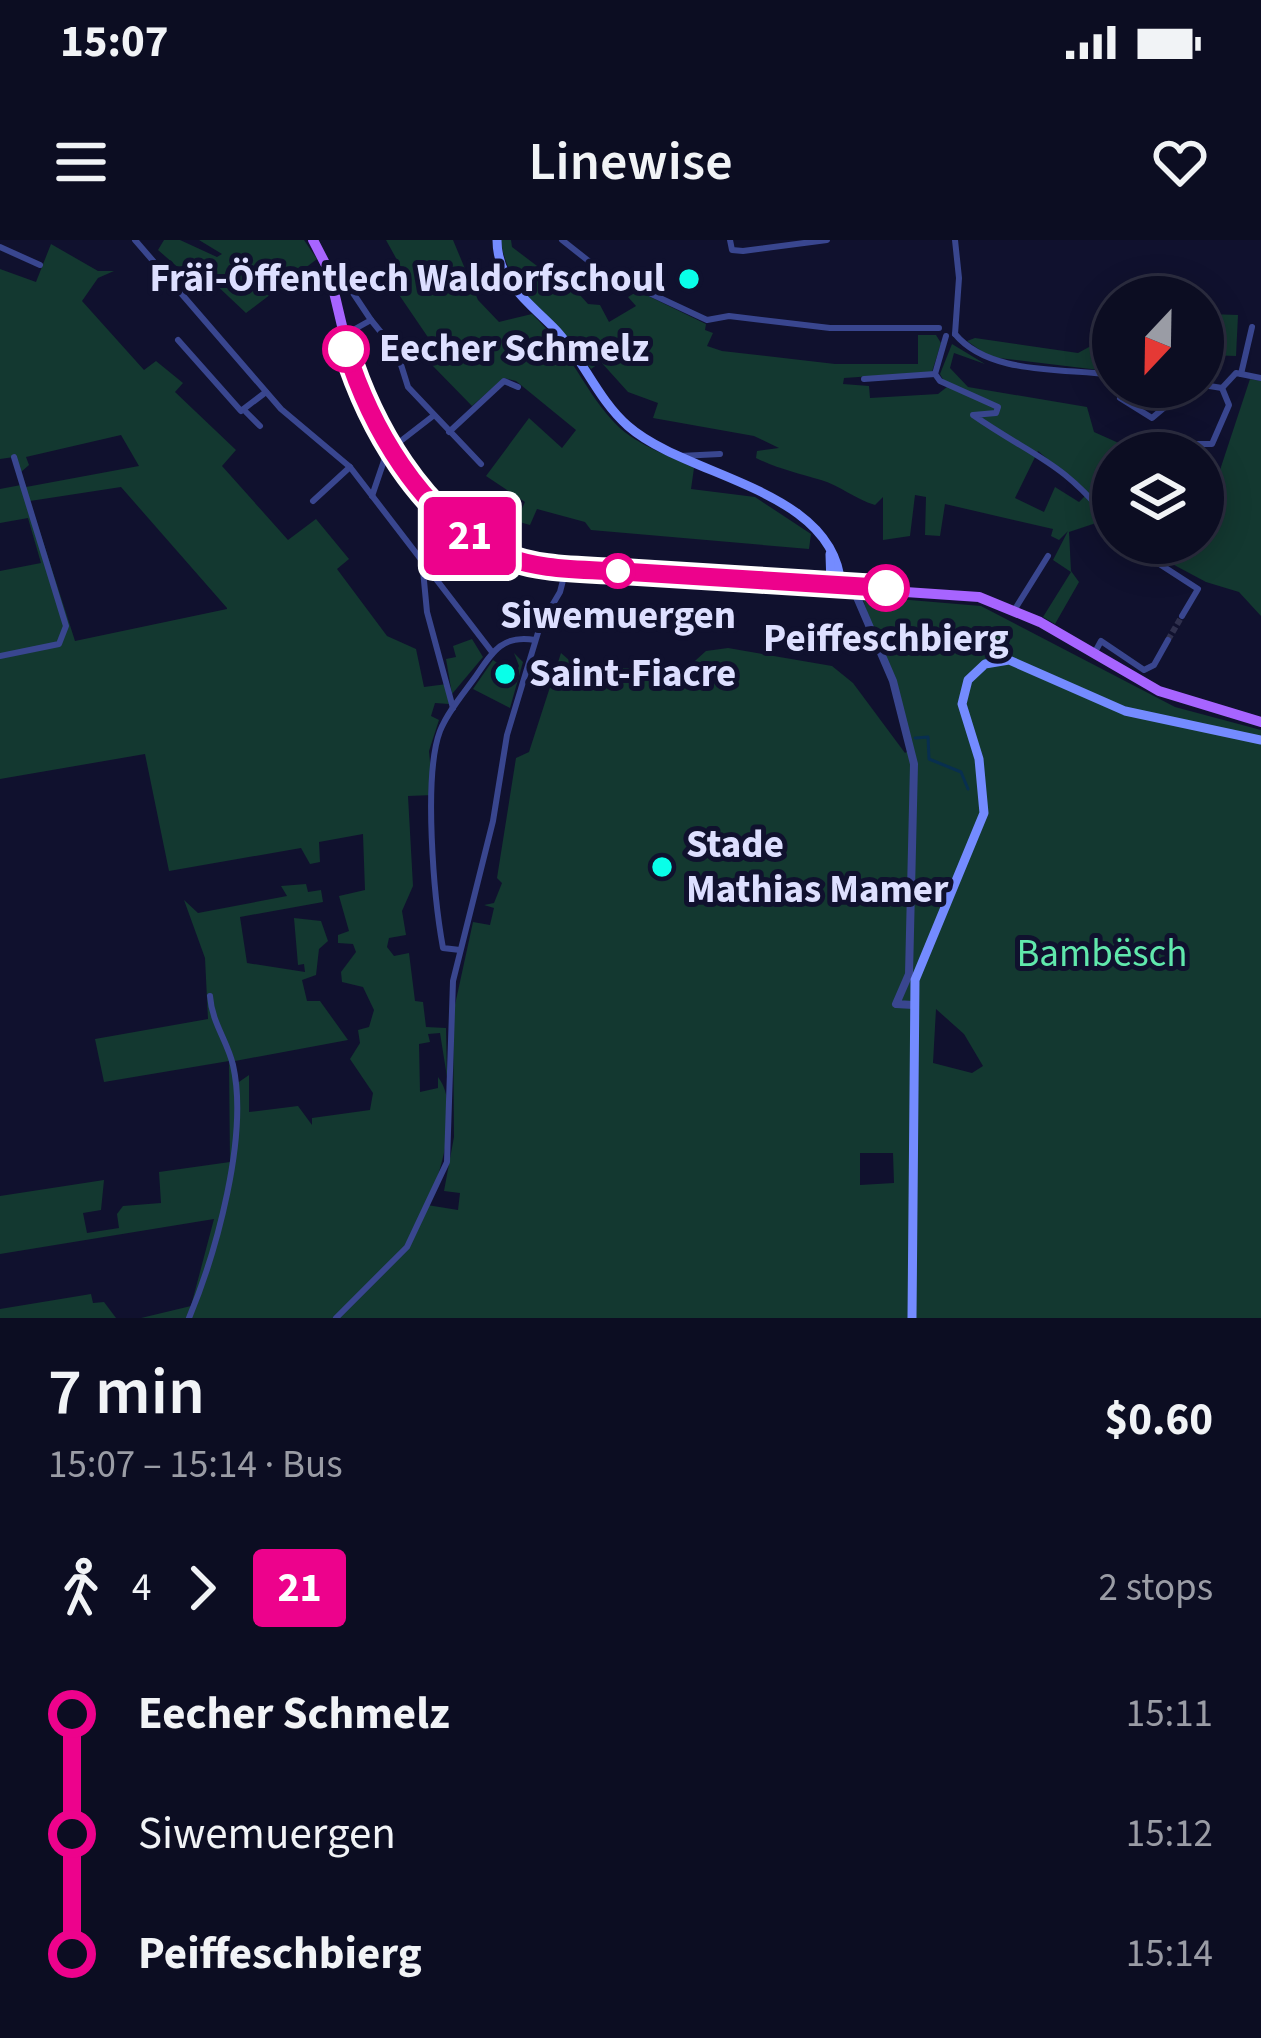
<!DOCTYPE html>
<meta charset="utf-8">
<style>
body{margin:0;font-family:"Source Sans 3",sans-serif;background:#15162a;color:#f1f3f6;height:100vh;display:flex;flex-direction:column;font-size:45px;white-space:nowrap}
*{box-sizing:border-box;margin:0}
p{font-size:39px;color:#9a9ca5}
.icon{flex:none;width:66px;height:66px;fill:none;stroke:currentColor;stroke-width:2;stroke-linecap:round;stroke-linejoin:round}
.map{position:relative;height:1078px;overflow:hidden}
.panel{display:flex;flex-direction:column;background:#0c0d22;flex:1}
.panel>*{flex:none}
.badge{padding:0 24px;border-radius:9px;font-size:42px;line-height:78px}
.needle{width:78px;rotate:202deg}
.buttons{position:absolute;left:1092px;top:36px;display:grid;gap:24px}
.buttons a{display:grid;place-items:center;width:132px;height:132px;border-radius:50%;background:#0c0d22;box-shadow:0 6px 30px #0003,0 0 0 3px #2c2d40;font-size:60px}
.map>.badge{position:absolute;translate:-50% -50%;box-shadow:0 0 0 6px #fff}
.legs{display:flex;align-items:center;gap:18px;height:132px;padding:0 48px;font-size:39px}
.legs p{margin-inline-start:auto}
.head{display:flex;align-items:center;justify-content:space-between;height:204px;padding:0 48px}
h1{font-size:66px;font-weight:600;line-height:90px}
ul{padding:0 48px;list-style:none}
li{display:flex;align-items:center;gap:42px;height:120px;font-size:45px}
li i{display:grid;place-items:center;width:18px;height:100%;margin:0 15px;background:currentColor}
li i::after{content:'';width:30px;height:30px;margin:-15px;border:9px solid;border-radius:50%;background:#0c0d22}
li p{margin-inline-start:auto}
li:first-child i{background:linear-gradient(#0000 50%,currentColor 0)}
li:last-child i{background:linear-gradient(currentColor 50%,#0000 0)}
.status{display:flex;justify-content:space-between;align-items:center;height:84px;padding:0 60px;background:#0c0d22;direction:ltr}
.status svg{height:33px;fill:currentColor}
header{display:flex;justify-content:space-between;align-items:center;height:156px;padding:0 48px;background:#0c0d22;font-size:54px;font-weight:600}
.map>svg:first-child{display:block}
.green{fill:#133830;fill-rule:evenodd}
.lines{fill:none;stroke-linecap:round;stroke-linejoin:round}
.stream{stroke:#082f4f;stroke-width:3}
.minor-tunnel{stroke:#2f304d;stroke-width:6;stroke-dasharray:6 3;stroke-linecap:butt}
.minor{stroke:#39468f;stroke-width:6}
.tertiary{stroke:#39468f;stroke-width:8}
.secondary{stroke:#748bff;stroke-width:9}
.primary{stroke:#a764ff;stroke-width:10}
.line-1-casing{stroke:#fff;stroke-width:27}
.line-1{stroke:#ed028c;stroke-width:18}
.poi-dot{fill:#09ffe9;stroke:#10112e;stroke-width:4.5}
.stop-1-dot{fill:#fff;stroke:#ed028c;stroke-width:6}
.labels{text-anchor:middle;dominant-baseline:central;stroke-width:10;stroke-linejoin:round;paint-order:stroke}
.poi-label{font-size:39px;font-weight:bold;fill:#dddfff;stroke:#10112e;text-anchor:start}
.stop-label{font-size:39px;font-weight:bold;fill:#dddfff;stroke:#10112e}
.park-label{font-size:39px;fill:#60e8ac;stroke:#10112e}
</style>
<div class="status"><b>15:07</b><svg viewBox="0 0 49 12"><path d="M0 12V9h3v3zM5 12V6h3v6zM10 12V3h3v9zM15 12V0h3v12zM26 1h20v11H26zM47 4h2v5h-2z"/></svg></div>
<header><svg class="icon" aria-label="menu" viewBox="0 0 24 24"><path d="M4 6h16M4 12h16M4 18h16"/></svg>Linewise<svg class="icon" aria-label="heart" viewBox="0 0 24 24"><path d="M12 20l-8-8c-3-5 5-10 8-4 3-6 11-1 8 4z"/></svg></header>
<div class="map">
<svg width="1261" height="1078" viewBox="0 0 1261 1078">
<rect width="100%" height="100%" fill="#10112e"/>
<!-- green -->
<g class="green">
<polygon points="164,0 180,0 217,17 222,14 199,0 304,0 317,19 246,73 211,40 197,44 158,10"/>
<path d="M386 0H453L478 60 499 82 532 74C571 111 581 145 612 180 633 204 666 214 694 228L691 249 755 257 811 294 809 309 591 290 585 282 537 269 530 285 516 281 525 262 486 236 529 178 562 208 576 190 516 141 504 138 472 166 430 123 438 112 389 40 402 29Z"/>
<path d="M501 0H511L512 7 545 32 553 25 588 64 600 65 609 82 636 66 628 57 638 51 706 84 705 90 713 93 707 106 722 111 835 124H918V95H936L941 103 932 132 844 138 843 144 869 146 870 158 938 154 947 147 940 134 952 104 985 124 954 113 950 128 968 147 1087 167 1094 192 1141 213H1113V283L1108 279 1069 292 1071 331 1079 342 1055 384 1043 377 1071 332 1053 320 1068 291 1059 300 1051 296 1053 289 945 264 940 296 925 295 926 257 915 255 910 296 883 300V257L875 265C855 259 839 245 821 240 797 233 779 229 756 218L757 211 779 208 754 196 653 178 658 163 628 152 601 122 591 129C562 87 506 53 501 0ZM1038 211 1088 253 1079 262 1055 247 1044 272 1015 258Z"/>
<path d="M51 4 98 31H114L98 38 82 61 144 130 156 121 183 143 175 152 236 210 222 226 288 300 316 279 349 319 337 329 387 396 416 409 424 447 447 444 449 464 435 463 431 476 439 480 429 511 433 555 408 556 413 646 402 671 406 695 389 698 387 707 394 716 409 713 415 761 423 762 426 787 446 788 447 837 440 793 428 794 430 802 419 804 420 852 438 848V837C461 867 441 933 427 965L458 970 460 953 444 951 454 897 453 774 473 682 490 685 494 668 484 665 494 663 502 643 497 638 516 518 529 512 561 413 578 428 686 429 706 411 728 408 832 426 853 443 905 513 911 509 862 356 981 366 1175 467 1261 490V1078H141L191 1066 214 979 0 1014V956L104 940 101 970 83 973 87 993 119 988 117 974 123 966 161 963 159 932 230 922 229 821 104 842 95 799 208 779 205 718 184 660 198 673 287 656 281 646 306 644 308 652 321 650 323 662 240 677 247 723 305 732 304 724 298 725 294 678 321 681 328 701 319 709 316 735 302 740 307 761H320L348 800 235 821 236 844 249 835V872L298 866 312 885V878L370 870 373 853 350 819 360 803 358 790 369 787 374 770 363 747 342 742 341 732 356 712 353 704 338 703V695L349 691 339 656 365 650 363 594 319 602 320 622 310 624 301 608 169 631 145 514 0 539V331L41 323 28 278 0 283V249L21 245 14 217 0 219V29L36 42ZM121 195 139 226 26 247 21 232 29 225 26 217ZM121 247 227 368V369L75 401 30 261ZM936 769 964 794 983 826 972 833 933 823ZM860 913H893L894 943 860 945Z"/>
<polygon points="1209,74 1238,75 1236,116 1207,115"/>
<polygon points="975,98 1078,113 1100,101 1100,110 1113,113 1113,121 1105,121 1099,130 990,117 967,101"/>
<polygon points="1250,139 1261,141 1261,376 1239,352 1206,342 1133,303 1203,303 1203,237 1209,228 1220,230"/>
<polygon points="472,399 483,417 452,454 446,419 456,417 453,406"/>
<polygon points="514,413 523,422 510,468 473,449 493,420 499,424 496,442 511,445 519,426"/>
<polygon points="91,1054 93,1063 104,1062 116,1078 0,1078 0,1069"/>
</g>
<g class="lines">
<!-- stream -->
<g class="stream">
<polyline points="899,405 907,410"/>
<polyline points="915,498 928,497 929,519 961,532 968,549"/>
</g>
<!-- minor-tunnel -->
<polyline class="minor-tunnel" points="1168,400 1182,376"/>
<!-- minor -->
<g class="minor">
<polyline points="135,0 281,169 350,227 492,412"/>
<polyline points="562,0 600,30 707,80 729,76 830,88 939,88"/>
<polyline points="730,0 732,10 743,11 827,0"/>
<polyline points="955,0 959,38 955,94"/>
<polyline points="0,7 40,25"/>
<polyline points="334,45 351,50 371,80 346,94"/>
<polyline points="371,80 397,112 408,147 481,224"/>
<path d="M955 94C989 135 1062 128 1113 135"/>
<path d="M946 96 935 134 940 141 998 167 996 173 973 175C1035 218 1062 220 1113 285"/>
<polyline points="178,100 241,171 266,152"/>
<polyline points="1241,134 1252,87"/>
<polyline points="864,139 935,134"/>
<polyline points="1203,145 1222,148"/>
<polyline points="1222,148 1236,133 1261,138"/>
<polyline points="1120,158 1152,178 1165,167 1169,147"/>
<polyline points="246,172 260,186"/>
<polyline points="449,192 504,141 518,147"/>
<polyline points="1180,204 1212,204 1229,165 1222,148"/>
<polyline points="393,207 433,176"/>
<polyline points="680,216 720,214"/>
<polyline points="372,256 389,206"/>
<polyline points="313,261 350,227"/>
<polyline points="1127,303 1198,349 1182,376"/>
<polyline points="422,320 427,372 453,468"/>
<polyline points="1015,369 1048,316"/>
<polyline points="1095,412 1101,401 1144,430 1154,425 1168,400"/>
<polyline points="0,416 59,404 66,386 14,217"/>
<path d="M460 710 443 708C434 659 423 536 440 491 448 471 464 453 476 436 492 412 503 394 535 400"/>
<path d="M189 1078C216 1013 249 896 233 825 227 800 212 783 210 756"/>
<polyline points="336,1078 407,1007 447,922 453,741 493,581 507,495 540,386 560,352 566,329"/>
</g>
<!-- tertiary -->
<polyline class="tertiary" points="853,348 893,441 914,524 909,734 896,764 913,765"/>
<!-- secondary -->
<g class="secondary">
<path d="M497 0C497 42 530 63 556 90 583 119 598 160 628 186 687 238 835 248 841 346"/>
<polyline points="830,314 831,345"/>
<polyline points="912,1078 915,740 984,573 979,519 962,464 968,440 985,424 1009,420 1125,471 1261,500"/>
</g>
<!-- primary -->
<polyline class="primary" points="313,0 329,31 352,128 389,206 446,275 493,310 566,329 979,357 1040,382 1159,451 1261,482"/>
</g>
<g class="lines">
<!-- line-1 casing -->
<g class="line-1-casing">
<path id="line-1" d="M346 109C370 186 420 274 495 312 537 332 585 329 630 332 715 338 801 342 886 348"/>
</g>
<!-- line-1 -->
<use href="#line-1" class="line-1"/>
</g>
<!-- markers -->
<g class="poi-dot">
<circle cx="689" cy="39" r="12"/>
<circle cx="505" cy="434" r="12"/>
<circle cx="662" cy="627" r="12"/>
</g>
<g class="stop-1-dot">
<circle cx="346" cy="109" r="21"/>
<circle cx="618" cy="331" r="15"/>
<circle cx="886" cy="348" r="21"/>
</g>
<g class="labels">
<!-- poi labels -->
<g class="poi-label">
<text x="665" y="39" text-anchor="end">Fräi-Öffentlech Waldorfschoul</text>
<text x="529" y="434">Saint-Fiacre</text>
<text x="686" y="605">Stade<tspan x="686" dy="45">Mathias Mamer</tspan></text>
</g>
<!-- stop labels -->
<g class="stop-label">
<text x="379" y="109" text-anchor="start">Eecher Schmelz</text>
<text x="618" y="376">Siwemuergen</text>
<text x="886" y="399">Peiffeschbierg</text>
</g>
<!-- park labels -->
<g class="park-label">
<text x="1102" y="714">Bambësch</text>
</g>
</g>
</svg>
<div class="buttons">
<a><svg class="needle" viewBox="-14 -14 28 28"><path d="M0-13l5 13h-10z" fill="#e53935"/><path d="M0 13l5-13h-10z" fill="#9a9ca5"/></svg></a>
<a><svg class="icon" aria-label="layers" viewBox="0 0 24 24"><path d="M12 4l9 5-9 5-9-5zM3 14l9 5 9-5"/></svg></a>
</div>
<b class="badge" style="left:470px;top:296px;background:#ed028c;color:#fff">21</b>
</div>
<section class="panel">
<div class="head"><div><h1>7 min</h1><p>15:07 – 15:14 · Bus</p></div><b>$0.60</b></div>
<div class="legs"><svg class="icon" aria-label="walk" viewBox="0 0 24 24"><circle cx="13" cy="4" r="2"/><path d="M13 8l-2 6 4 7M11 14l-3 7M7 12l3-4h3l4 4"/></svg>4<svg class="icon" aria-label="forward" viewBox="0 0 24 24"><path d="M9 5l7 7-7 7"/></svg><b class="badge" style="background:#ed028c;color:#fff">21</b><p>2 stops</p></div>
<ul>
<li><i style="color:#ed028c"></i><b>Eecher Schmelz</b><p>15:11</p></li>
<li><i style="color:#ed028c"></i><span>Siwemuergen</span><p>15:12</p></li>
<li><i style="color:#ed028c"></i><b>Peiffeschbierg</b><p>15:14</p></li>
</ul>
</section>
